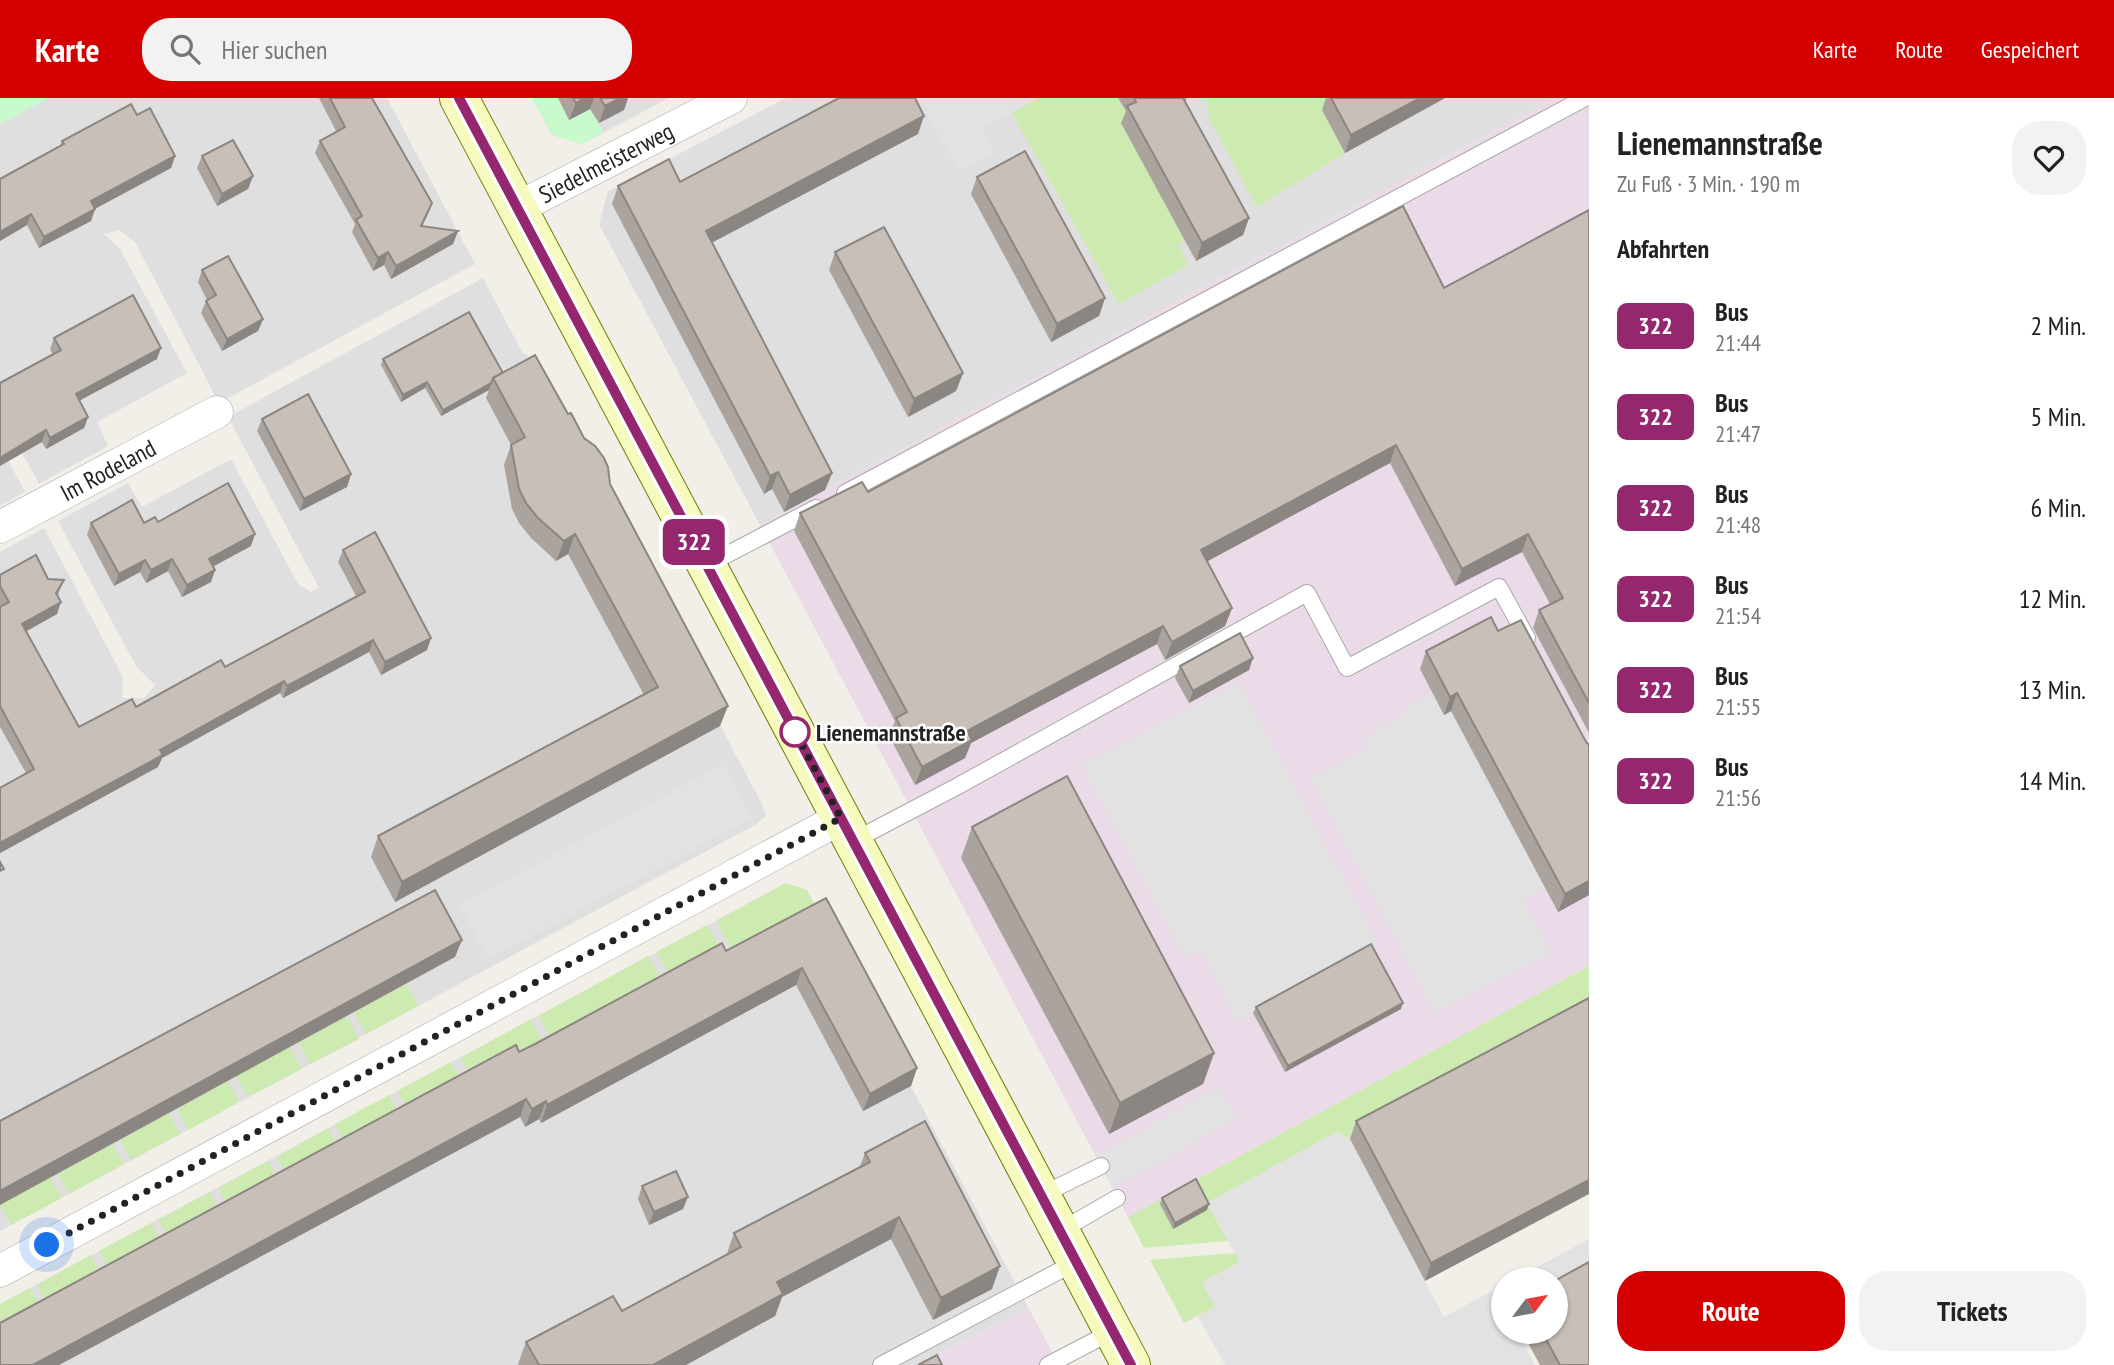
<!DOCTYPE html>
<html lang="de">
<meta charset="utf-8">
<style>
body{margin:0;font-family:"PT Sans Narrow",sans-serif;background:#f2f2f2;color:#222;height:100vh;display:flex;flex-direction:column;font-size:26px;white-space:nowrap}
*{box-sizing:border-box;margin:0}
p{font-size:23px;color:#767676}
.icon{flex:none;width:38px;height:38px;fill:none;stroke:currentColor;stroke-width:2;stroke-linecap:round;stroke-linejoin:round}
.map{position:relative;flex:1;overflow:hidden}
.details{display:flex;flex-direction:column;background:#fff;width:525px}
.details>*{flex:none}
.badge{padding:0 14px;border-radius:10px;font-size:24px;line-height:46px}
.needle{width:46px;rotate:58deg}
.fabs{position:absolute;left:1491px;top:1169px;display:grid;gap:14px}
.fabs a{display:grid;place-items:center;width:77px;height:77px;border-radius:50%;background:#fff;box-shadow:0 2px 5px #0004;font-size:35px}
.you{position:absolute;width:35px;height:35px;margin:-18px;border:5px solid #fff;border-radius:50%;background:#1a73e8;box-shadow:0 0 0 10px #1a73e833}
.map>.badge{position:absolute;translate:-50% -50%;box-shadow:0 0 0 4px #fff}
h2{padding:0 28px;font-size:26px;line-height:63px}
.round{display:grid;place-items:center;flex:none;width:74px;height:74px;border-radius:28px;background:#f2f2f2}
.head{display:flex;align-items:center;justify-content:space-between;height:119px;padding:0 28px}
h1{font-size:33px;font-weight:800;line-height:52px}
.primary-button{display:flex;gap:14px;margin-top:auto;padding:14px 28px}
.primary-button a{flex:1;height:80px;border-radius:28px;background:#d40000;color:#fff;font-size:28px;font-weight:800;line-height:80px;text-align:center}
.primary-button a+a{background:#f2f2f2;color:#222}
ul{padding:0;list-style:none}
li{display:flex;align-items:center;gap:21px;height:91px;padding:0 28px}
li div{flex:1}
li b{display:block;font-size:26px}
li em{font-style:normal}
li .badge{min-width:77px;font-weight:700;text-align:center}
header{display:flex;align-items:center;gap:42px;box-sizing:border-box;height:98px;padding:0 35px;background:#d40000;color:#fff}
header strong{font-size:33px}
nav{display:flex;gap:38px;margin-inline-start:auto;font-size:24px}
.search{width:490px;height:63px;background:#f2f2f2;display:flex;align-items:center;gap:18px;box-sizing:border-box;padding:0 24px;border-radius:28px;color:#767676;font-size:26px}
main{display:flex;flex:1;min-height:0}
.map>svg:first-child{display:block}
.residential{fill:#e0dfdf}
.industrial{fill:#ebdbe8}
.grass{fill:#cdebb0}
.park{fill:#c8facc}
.parking{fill:#e2e2e2}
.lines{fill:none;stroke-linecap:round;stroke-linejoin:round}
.service-casing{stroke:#a9a9a9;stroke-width:18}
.minor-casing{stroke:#a9a9a9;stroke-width:33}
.secondary-casing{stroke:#707d05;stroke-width:40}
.service{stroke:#fff;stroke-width:16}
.minor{stroke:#fff;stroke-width:32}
.secondary{stroke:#f7fabf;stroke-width:38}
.wall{fill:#aba49e}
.shaded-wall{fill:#8b8681}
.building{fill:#c7bfb8;stroke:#8b8681;stroke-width:2}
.line-casing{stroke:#fff;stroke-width:16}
.line{stroke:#95276e;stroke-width:10}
.walk{stroke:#222;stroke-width:7;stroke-dasharray:0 12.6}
.stop-dot{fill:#fff;stroke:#95276e;stroke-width:3.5}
.labels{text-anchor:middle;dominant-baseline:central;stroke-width:5;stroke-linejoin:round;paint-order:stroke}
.street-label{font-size:24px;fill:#222;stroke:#fff}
.stop-label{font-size:24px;font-weight:bold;fill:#222;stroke:#fff;text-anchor:start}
</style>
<header>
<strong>Karte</strong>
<div class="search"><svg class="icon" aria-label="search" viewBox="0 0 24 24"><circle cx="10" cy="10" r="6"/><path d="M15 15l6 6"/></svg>Hier suchen</div>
<nav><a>Karte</a><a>Route</a><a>Gespeichert</a></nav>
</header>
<main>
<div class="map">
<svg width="1589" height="1267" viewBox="0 0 1589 1267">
<rect width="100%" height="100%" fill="#f2efe9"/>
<!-- residential -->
<g class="residential">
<polygon points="48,0 387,0 475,166 219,305 135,144 119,132 104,136 120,151 187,275 97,324 108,348 39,386 0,314 0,26"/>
<polygon points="532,0 669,0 582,46 552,37"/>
<polygon points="786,0 1556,0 760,427 599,126 608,93"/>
<polygon points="483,180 523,256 526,256 568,333 564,335 762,706 766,718 755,727 0,1133 0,454 44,430 123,579 122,600 144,600 155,587 136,568 58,423 128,385 142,409 231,361 298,486 311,494 319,490 228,319"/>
<polygon points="0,347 25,394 0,408"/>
<polygon points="786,785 807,792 1028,1209 917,1267 0,1267 0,1206"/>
</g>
<!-- industrial -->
<g class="industrial">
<polygon points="1556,0 1589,0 1589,868 1128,1119 760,427"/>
<polygon points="1028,1209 1059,1267 917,1267"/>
</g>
<!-- grass -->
<g class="grass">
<polygon points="1038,0 1118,0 1130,21 1185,142 1178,146 1188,167 1119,206 1012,15"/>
<polygon points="1206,0 1344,0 1345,55 1257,109 1209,20"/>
<polygon points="786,785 807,792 820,817 737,861 716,823"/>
<polygon points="707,827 729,866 679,893 656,854"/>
<polygon points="648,858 670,897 560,956 538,918"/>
<polygon points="1589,868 1589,914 1350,1041 1337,1034 1207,1105 1228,1143 1144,1150 1128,1119"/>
<polygon points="407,886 418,908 366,936 354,914"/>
<polygon points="347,918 359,941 310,966 299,944"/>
<polygon points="531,921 552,960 475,983 460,960"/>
<polygon points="290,949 302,971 248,999 236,978"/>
<polygon points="451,964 465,989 412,1017 397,993"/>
<polygon points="228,983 239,1004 188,1032 177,1011"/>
<polygon points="389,997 403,1022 349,1051 335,1026"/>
<polygon points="169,1015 180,1036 131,1062 120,1042"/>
<polygon points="328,1030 341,1055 289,1083 277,1059"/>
<polygon points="113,1046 124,1066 69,1096 58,1076"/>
<polygon points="268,1063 281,1087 232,1114 218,1090"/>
<polygon points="50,1079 62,1100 11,1127 0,1107"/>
<polygon points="210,1094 223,1119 172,1146 158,1122"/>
<polygon points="151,1125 165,1150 113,1178 99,1153"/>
<polygon points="1235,1155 1240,1164 1203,1184 1215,1209 1184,1225 1150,1162"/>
<polygon points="91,1157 105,1183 51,1212 37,1187"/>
<polygon points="30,1190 44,1215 0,1239 0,1206"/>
</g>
<!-- park -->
<g class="park">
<polygon points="0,0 48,0 0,26"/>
<polygon points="532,0 558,0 570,22 590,11 603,34 582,46 552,37"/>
</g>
<!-- parking -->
<g class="parking">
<polygon points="918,0 1037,0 983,30 995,54 959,73"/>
<polygon points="1239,584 1378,847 1253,915 1237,922 1200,851 1184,859 1082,667"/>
<polygon points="1433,595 1444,616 1451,613 1546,790 1523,803 1551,854 1435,915 1311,681 1370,649 1365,639 1402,620 1399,615"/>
<polygon points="724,666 752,720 488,861 460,807"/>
<polygon points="1220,990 1237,1021 1112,1089 1095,1057"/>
<polygon points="1337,1034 1350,1041 1444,1219 1503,1187 1503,1234 1517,1234 1535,1267 1225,1267 1198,1218 1215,1209 1202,1184 1240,1164 1207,1105"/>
<polygon points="1589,1141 1589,1164 1556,1182 1515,1181"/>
</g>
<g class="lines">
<!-- service casing -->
<g class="service-casing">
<g id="service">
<polyline points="845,395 1585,0"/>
<polyline points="707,467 816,410"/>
<polyline points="853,743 958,688 1307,495 1347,570 1499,489 1527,540"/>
<polyline points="1041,1097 1101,1068"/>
<polyline points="1060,1133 1117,1100"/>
<polyline points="881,1267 1076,1164"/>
<polyline points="1048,1267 1113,1233"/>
</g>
</g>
<!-- minor casing -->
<g class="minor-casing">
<g id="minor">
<path id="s1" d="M517 110 731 0"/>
<path id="s2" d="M0 429 217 314"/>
<polyline points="0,1173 841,720"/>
</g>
</g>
<!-- secondary casing -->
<g class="secondary-casing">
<polyline id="secondary" points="459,0 1131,1267"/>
</g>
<!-- service -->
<use href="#service" class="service"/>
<!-- minor -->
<use href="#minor" class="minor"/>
<!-- secondary -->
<use href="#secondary" class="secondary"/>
</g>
<!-- wall -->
<g class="wall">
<polygon points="319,0 372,0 432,105 422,128 458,133 453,146 391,181 384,167 373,173 352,134 355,126 315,55 320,43 336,33"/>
<polygon points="558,0 628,0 624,12 599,25 590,11 569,22"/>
<polygon points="1118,0 1187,0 1185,4 1249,120 1243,137 1196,163 1121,25 1126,13"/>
<polygon points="1326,0 1445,0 1345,55 1322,12"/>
<polygon points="137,17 175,58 171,70 95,111 91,123 39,150 27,127 0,143 0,81 60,48 62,43"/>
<polygon points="918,36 712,144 832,375 825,392 784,414 772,391 764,396 612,106 618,88 680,84"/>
<polygon points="202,58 253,78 248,91 217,108 197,70"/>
<polygon points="977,79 1105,200 1099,218 1051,244 971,96"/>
<polygon points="1589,112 1589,635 1533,530 1539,512 1550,506 1522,454 1455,488 1390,365 1207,463 1232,510 1225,528 1165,562 1157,546 971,645 965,660 915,687 889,638 895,623 794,433 800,415 868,394 1444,190"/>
<polygon points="835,154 963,275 956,293 908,319 829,172"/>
<polygon points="202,172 263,221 258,233 222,253 201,215 206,203 207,202 198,184"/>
<polygon points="54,240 157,261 79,303 88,319 84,330 46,351 42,344 53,257 50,251"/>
<polygon points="383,261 503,275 568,316 610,386 720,628 395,804 371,759 378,738 644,597 568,456 556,463 531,440 519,425 512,411 504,367 511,347 486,300 489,292 441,318 425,290 401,304 381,267"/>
<polygon points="262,321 351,376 347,389 300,413 257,333"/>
<polygon points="158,424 251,448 213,468 215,472 211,484 182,499 168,473 146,485 140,474 114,488 87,437 91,425 144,425"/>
<polygon points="343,452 431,540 427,552 381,577 369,554 283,600 280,595 162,660 158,669 0,755 0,690 26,675 0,629 0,477 64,482 58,497 57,516 26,533 79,629 136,609 225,569 356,498 338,464"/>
<polygon points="1498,533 1589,647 1589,797 1558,814 1451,613 1444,617 1420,571 1426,553"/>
<polygon points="1180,568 1249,572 1189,605 1175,580"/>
<polygon points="972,729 1214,955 1203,986 1109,1036 961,760"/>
<polygon points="826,800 917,970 911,988 863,1013 796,887 541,1025 539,1021 525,1029 520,1019 59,1267 0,1267 519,954 726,853"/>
<polygon points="1589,900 1425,1183 1350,1041 1356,1023"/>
<polygon points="1256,909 1401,911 1285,974 1253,915"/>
<polygon points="865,1055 992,1191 933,1222 891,1141 782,1199 775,1218 686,1267 519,1267 518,1266 526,1244 622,1213 726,1158 734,1135 860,1068"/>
<polygon points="642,1088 683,1111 649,1127 638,1101"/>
<polygon points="1162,1100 1207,1112 1173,1131 1160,1106"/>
<polygon points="1522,1234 1556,1234 1589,1267 1540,1267"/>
</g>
<!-- shaded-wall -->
<g class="shaded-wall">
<polygon points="584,0 594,0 590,11 569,22 576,5"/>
<polygon points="620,0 628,0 624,12 599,25 605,8"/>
<polygon points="1420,0 1445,0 1345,55 1351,37"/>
<polygon points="924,18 918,36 700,151 706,133"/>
<polygon points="175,58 171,70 87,115 91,103"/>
<polygon points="253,78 248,91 217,108 222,96"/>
<polygon points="432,105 427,118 416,140 421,128"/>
<polygon points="95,111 91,123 39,150 44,139"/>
<polygon points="31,116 27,127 0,143 0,134"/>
<polygon points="1249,120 1243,137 1196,163 1202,145"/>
<polygon points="458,133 453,146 391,181 396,168"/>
<polygon points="388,154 384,167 373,173 378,160"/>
<polygon points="1105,200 1099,218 1051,244 1057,226"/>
<polygon points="263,221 258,233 222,253 227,241"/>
<polygon points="161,250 157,261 71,307 76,296"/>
<polygon points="963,275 956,293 908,319 914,301"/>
<polygon points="427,284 425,290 401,304 403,297"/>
<polygon points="491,285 489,292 441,318 443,312"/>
<polygon points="88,319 84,330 46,351 50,340"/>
<polygon points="46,332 42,344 0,368 0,360"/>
<polygon points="1396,347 1390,365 1195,470 1201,452"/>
<polygon points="778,374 772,391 764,396 770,378"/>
<polygon points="832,375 825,392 784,414 790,397"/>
<polygon points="351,376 347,389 300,413 304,401"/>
<polygon points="255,436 251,448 205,473 209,461"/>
<polygon points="575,436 568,456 556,463 564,443"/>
<polygon points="1528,436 1522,454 1455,488 1462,471"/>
<polygon points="172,461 168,473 146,485 151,472"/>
<polygon points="145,462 140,474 114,488 119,476"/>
<polygon points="215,472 211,484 182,499 187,487"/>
<polygon points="61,504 57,516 18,538 22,526"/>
<polygon points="1232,510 1225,528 1165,562 1172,544"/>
<polygon points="1163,528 1157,546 971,645 965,660 915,687 922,669 967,633"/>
<polygon points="431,540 427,552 381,577 385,564"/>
<polygon points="373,542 369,554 283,600 287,588"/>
<polygon points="1253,560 1249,572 1189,605 1193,593"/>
<polygon points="284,583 280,595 162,660 158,669 0,755 0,745 160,652"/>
<polygon points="1457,595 1451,613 1444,617 1450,599"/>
<polygon points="728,608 720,628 395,804 402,784"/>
<polygon points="1589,783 1589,797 1558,814 1565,796"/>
<polygon points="462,842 455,859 0,1107 0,1093"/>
<polygon points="802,870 796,887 541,1025 547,1007"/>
<polygon points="1403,905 1401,911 1285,974 1288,968"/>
<polygon points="1214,955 1203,986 1109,1036 1120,1005"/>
<polygon points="917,970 911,988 863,1013 870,996"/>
<polygon points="526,1001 520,1019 59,1267 33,1267"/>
<polygon points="546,1003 539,1021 525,1029 532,1011"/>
<polygon points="1589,1082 1589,1096 1425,1183 1431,1165"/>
<polygon points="688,1099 683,1111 649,1127 654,1114"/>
<polygon points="1209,1106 1207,1112 1173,1131 1175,1125"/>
<polygon points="899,1119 891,1141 782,1199 775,1218 686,1267 653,1267 777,1184"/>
<polygon points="1000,1168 992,1191 933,1222 941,1200"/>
</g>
<!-- building -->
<g class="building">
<polygon points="330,0 372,0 432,105 421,128 458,133 396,168 388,154 378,160 356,122 362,118 320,43 345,29"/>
<polygon points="573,0 584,0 576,5"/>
<polygon points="600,0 620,0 605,8"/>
<polygon points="839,0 915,0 924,18 706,133 832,375 790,397 778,374 770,378 618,88 669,61 680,84"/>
<polygon points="1134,0 1183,0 1249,120 1202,145 1127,8 1136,4"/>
<polygon points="1331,0 1420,0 1351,37"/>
<polygon points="131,6 137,17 150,10 175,58 91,103 95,111 44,139 31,116 0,134 0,81 64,46 62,43"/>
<polygon points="233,42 253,78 222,96 202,58"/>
<polygon points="1025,53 1105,200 1057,226 977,79"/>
<polygon points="1403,108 1444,190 1589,112 1589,605 1539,512 1563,500 1528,436 1462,471 1396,347 1201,452 1232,510 1172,544 1163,528 967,633 972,642 922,669 896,620 907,614 800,415 862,384 868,394"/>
<polygon points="884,129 963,275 914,301 835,154"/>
<polygon points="228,158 263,221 227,241 206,203 216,197 202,172"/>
<polygon points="133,197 161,250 76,296 88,319 50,340 46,332 0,360 0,285 61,252 54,240"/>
<polygon points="469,214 503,275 493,280 491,285 443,312 427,284 403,297 383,261"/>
<polygon points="535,257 568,316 571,315 584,340 595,348 604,360 608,369 610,386 728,608 402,784 378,738 658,589 575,436 564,443 538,420 526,405 519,391 511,347 525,339 493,280"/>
<polygon points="308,296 351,376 304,401 262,321"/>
<polygon points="228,385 255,436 209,461 215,472 187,487 172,461 151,472 145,462 119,476 91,425 132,402 144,425 155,419 158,424"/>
<polygon points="375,434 431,540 385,564 373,542 287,588 284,583 160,652 163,657 0,745 0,690 34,671 0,608 0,509 9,504 0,488 0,477 36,457 48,481 64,482 56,495 61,504 22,526 79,629 132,601 136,609 221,562 225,569 365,494 343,452"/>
<polygon points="1491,519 1498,533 1521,522 1586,644 1589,647 1589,783 1565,796 1457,595 1450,599 1426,553"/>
<polygon points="1240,535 1253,560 1193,593 1180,568"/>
<polygon points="1067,678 1214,955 1120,1005 972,729"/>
<polygon points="0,764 4,771 0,773"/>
<polygon points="435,792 462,842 0,1093 0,1023"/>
<polygon points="826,800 917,970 870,996 802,870 547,1007 546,1003 532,1011 526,1001 33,1267 0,1267 0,1225 516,947 519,954 535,946 722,845 726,853"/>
<polygon points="1371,846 1403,905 1288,968 1256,909"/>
<polygon points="1589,900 1589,1082 1431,1165 1356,1023"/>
<polygon points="925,1023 1000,1168 941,1200 899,1119 777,1184 783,1196 653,1267 539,1267 526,1244 613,1198 622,1213 741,1149 734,1135 870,1064 865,1055"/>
<polygon points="676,1073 688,1099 654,1114 642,1088"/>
<polygon points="1196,1081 1209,1106 1175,1125 1162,1100"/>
<polygon points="1589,1164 1589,1267 1560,1267 1542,1234 1556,1234 1556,1182"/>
<polygon points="937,1257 942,1267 918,1267"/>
</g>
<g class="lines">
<!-- line casing -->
<g class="line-casing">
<polyline id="line" points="459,0 1131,1267"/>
</g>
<!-- line -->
<use href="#line" class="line"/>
<!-- walk -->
<polyline class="walk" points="47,1147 841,720 795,634"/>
</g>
<!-- markers -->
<circle class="stop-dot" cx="795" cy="634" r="14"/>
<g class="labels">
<!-- street labels -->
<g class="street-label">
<text stroke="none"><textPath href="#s1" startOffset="100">Siedelmeisterweg</textPath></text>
<text stroke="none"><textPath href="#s2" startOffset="122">Im Rodeland</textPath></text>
</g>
<!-- stop labels -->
<g class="stop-label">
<text x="816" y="634">Lienemannstraße</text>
</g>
</g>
</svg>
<div class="fabs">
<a><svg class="needle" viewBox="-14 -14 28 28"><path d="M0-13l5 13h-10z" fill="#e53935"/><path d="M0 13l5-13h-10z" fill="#767676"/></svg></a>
</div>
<div class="you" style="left:47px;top:1147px"></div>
<b class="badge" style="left:694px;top:444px;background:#95276e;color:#fff">322</b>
</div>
<section class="details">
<div class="head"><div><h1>Lienemannstraße</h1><p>Zu Fuß · 3 Min. · 190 m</p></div><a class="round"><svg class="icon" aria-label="heart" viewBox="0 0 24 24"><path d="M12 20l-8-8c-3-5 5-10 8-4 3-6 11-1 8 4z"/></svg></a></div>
<h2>Abfahrten</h2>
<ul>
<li><span class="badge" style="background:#95276e;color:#fff">322</span><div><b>Bus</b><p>21:44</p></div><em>2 Min.</em></li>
<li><span class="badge" style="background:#95276e;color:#fff">322</span><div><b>Bus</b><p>21:47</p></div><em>5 Min.</em></li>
<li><span class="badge" style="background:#95276e;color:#fff">322</span><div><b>Bus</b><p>21:48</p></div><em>6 Min.</em></li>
<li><span class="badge" style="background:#95276e;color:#fff">322</span><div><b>Bus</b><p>21:54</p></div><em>12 Min.</em></li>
<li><span class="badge" style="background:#95276e;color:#fff">322</span><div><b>Bus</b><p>21:55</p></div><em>13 Min.</em></li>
<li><span class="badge" style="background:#95276e;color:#fff">322</span><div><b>Bus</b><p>21:56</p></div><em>14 Min.</em></li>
</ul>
<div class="primary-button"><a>Route</a><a>Tickets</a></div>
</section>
</main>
